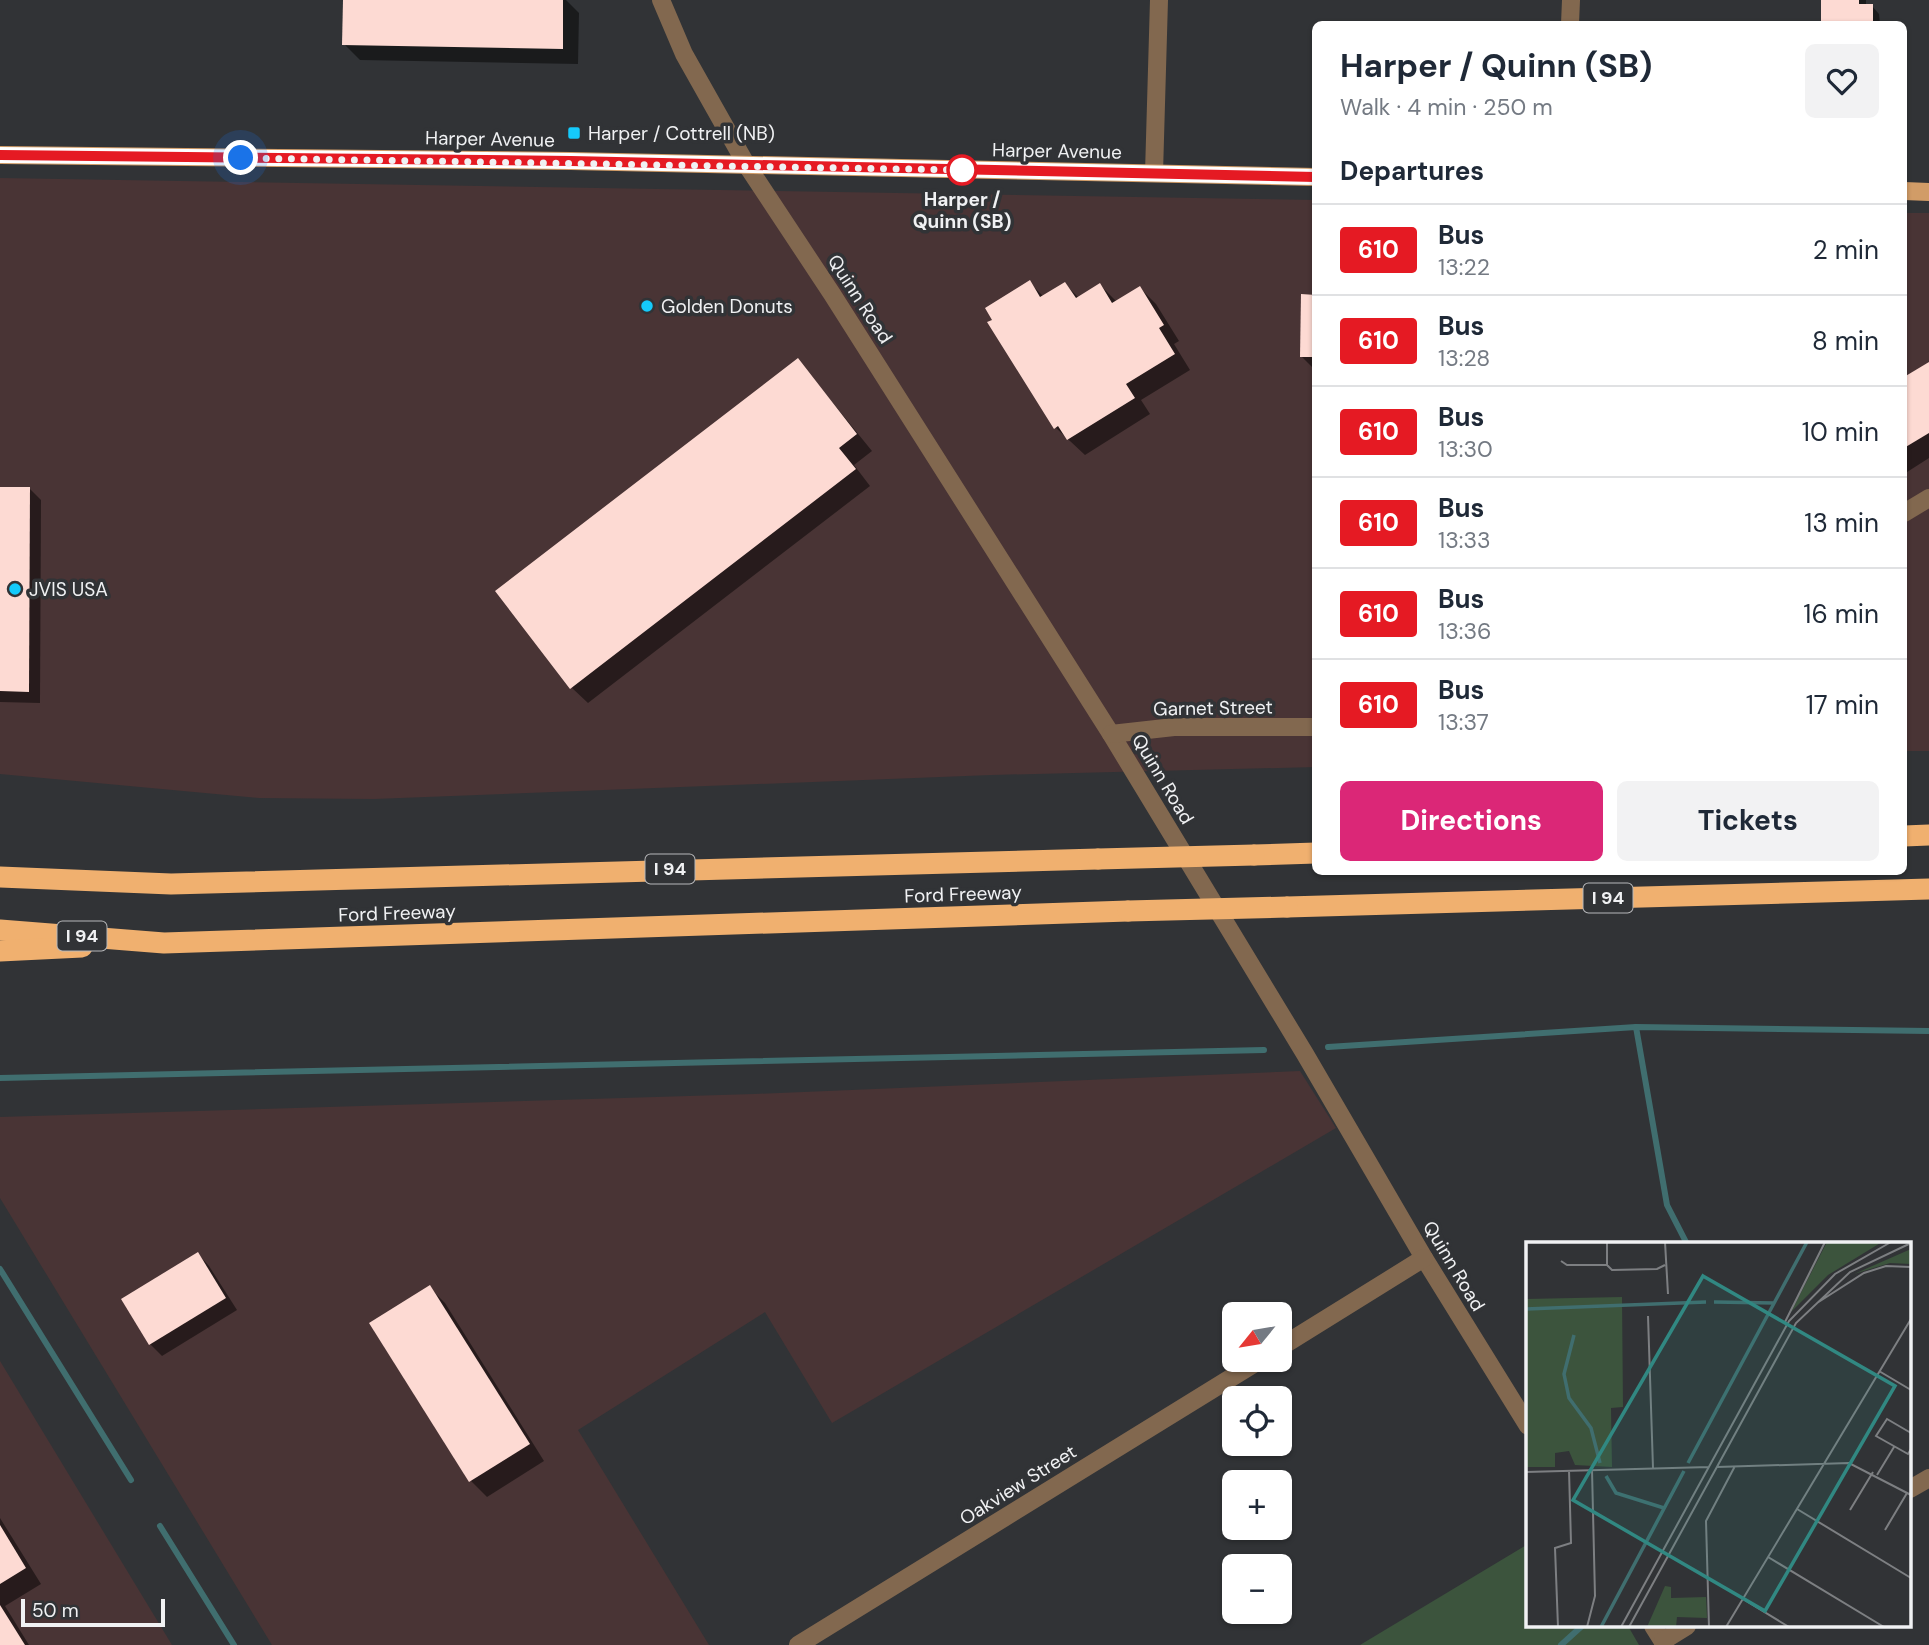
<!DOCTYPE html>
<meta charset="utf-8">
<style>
body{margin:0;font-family:"DM Sans",sans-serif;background:#f2f2f3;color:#1f2937;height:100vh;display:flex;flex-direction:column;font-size:26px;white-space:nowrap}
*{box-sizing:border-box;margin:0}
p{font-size:23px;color:#747a83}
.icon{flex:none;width:38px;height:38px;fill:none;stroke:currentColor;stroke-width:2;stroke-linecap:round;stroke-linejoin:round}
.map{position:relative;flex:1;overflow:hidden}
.details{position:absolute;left:1312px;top:21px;width:595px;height:854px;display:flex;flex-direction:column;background:#fff;border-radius:10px;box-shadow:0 2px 5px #0004}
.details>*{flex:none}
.badge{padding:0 14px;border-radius:5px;font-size:24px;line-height:46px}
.needle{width:46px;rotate:240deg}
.buttons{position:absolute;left:1222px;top:1302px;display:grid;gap:14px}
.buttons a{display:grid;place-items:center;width:70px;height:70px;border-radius:10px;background:#fff;box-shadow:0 2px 5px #0004;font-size:35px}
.scale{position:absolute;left:21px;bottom:18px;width:144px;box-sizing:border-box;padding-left:7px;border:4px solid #f0f1f3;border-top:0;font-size:19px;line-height:24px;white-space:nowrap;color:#f0f1f3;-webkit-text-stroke:5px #313336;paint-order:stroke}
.you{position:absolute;width:35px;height:35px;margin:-18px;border:5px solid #fff;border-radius:50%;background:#1a73e8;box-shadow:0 0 0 10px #1a73e833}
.map>.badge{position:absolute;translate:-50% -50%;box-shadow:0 0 0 4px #fff}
h2{padding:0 28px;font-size:26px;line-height:63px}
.round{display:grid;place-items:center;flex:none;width:74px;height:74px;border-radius:10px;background:#f2f2f3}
.head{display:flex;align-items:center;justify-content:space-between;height:119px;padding:0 28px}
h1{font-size:33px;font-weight:700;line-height:52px}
.button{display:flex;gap:14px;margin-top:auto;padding:14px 28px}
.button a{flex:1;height:80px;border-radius:10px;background:#db2777;color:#fff;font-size:28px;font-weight:700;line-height:80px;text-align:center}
.button a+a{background:#f2f2f3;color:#1f2937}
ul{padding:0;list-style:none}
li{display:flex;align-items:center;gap:21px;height:91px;padding:0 28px;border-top:2px solid #e0e1e3}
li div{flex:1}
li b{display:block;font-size:26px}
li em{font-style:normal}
li .badge{min-width:77px;font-weight:700;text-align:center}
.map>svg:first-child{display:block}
.industrial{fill:#493435}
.green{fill:#3c543d}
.shadow{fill:#0007}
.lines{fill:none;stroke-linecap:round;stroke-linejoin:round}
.stream{stroke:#406e6f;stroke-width:6}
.building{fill:#fddad3}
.minor{stroke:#82684f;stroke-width:18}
.major{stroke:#d19c67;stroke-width:18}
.highway{stroke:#f0b06f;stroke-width:21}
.highway-bridge{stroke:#f0b06f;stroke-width:21}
.line-casing{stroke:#fff;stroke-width:16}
.line{stroke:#e51a23;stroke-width:10}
.walk{stroke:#f0f1f3;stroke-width:7;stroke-dasharray:0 12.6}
.poi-dot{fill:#15cafb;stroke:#313336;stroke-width:2.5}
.stop-dot{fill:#fff;stroke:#e51a23;stroke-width:3.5}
.labels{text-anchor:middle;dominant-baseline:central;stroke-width:7;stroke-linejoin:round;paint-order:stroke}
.shield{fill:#313336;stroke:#b7b8ba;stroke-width:2}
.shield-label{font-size:18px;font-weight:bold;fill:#f0f1f3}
.poi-label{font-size:19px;fill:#f0f1f3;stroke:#313336;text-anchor:start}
.street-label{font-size:19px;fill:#f0f1f3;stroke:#313336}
.stop-label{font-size:19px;font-weight:bold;fill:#f0f1f3;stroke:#313336}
.inset-river{fill:none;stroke:#406e6f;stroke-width:3.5}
.inset-road{fill:none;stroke:#7d7f82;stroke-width:2}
.view{fill:#318882;fill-opacity:0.15;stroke:#318882;stroke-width:3.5}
.inset-edge{fill:none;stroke:#f0f1f3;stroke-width:3.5}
</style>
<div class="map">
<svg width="1929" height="1645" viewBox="0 0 1929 1645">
<rect width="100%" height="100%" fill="#313336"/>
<!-- industrial -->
<g class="industrial">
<polygon points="0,178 1316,200 1316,767 991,775 374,799 259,798 0,774"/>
<rect x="1904" y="213" width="25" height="538"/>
<polygon points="1300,1071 1336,1128 832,1423 765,1312 578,1430 709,1645 272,1645 0,1198 0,1117 754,1094"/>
<polygon points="0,1361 172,1645 0,1645"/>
</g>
<!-- green -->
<polygon class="green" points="1528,1544 1528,1626 1628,1626 1639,1645 1360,1645"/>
<!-- shadow -->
<g class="shadow">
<polygon points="344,0 566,0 579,13 578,64 360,60 344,44"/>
<polygon points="1823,0 1866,0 1866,6 1872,6 1879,14 1880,24 1824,24"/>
<polygon points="1030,283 1044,297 1065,284 1079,298 1100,285 1116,301 1140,288 1156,304 1179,341 1174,344 1190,370 1141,400 1150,414 1085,455 1056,428"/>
<polygon points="1316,296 1316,371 1301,356"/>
<polygon points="798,360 872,451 854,465 870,486 588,703 572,688"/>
<polygon points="1929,364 1929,458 1904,474 1904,379"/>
<polygon points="0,488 29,488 41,500 40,703 0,702"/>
<polygon points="198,1254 209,1266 237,1310 162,1356 150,1344"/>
<polygon points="429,1287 445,1303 544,1461 487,1497 471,1481 372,1324"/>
<polygon points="0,1518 41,1584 5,1606 29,1645 0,1645"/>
</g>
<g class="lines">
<!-- stream -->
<g class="stream">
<polyline points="1636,1027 1667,1205 1687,1244"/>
<polyline points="1328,1047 1636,1027 1929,1031"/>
<polyline points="0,1078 1264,1050"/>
<polyline points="0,1269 131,1480"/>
<polyline points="160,1526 234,1645"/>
<polyline points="1561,1645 1582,1626"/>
</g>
</g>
<!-- building -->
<g class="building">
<polygon points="343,0 563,0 563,49 342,45"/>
<polygon points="1821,0 1859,0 1859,4 1873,4 1873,24 1821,24"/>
<polygon points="1030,280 1040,297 1065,282 1076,298 1100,283 1112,303 1140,286 1164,325 1159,328 1175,354 1126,384 1135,398 1067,440 1058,426 1054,429 987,322 992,320 985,308"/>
<polygon points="1301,294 1316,295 1316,357 1300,357"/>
<polygon points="798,358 857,434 839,448 856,469 570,689 495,591"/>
<polygon points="1929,362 1929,433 1904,448 1904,377"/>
<polygon points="0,487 30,487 29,692 0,691"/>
<polygon points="198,1252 226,1298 149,1345 121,1299"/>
<polygon points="430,1285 530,1444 469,1482 369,1323"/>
<polygon points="0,1525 26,1568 0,1584"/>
<polygon points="0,1605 25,1645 0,1645"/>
</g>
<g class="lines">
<!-- minor -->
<g class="minor">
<polyline points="661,0 684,54 746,164 832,294 1111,734 1305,1054 1424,1258 1528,1426"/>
<polyline points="1570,24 1571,0"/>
<polyline points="1154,173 1159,0"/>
<polyline points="1904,513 1929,498"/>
<polyline points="1111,734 1174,727 1316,727"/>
<polyline points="1279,1348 1424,1258"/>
<polyline points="1910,1489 1929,1478"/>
<polyline points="1653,1626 1665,1645"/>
<polyline points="1663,1641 1687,1626"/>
<polyline points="798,1645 1260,1360"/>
</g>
<!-- major -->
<g class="major">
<polyline points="0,155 571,161 1316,177"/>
<polyline points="1904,191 1929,192"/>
</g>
<!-- highway -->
<g class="highway">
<polyline points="1904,836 1929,835"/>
<polyline points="1254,855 1316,853"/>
<polyline points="0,877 171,884 1098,859"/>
<polyline points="1287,907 1929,889"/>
<polyline points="0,930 164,943 1128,911"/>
<polyline points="0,951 82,947"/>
</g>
<!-- highway-bridge -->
<g class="highway-bridge">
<polyline points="1098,859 1254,855"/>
<polyline points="1128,911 1287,907"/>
</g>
</g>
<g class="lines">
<!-- line casing -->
<g class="line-casing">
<polyline id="line" points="0,155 571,161 1316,177"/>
</g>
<!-- line -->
<use href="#line" class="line"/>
<!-- walk -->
<polyline class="walk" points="241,158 962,170"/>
</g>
<!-- markers -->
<g class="poi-dot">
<rect x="567" y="126" width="14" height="14" rx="3.5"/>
<circle cx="647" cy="306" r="7"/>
<circle cx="15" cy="589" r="7"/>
</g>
<circle class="stop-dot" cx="962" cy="170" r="14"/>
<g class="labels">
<!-- shield labels -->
<g class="shield">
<rect x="645.5" y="854.5" width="49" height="29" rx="5"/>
<rect x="1583.5" y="883.5" width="49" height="29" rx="5"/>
<rect x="57.5" y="921.5" width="49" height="29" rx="5"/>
</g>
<g class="shield-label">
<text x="670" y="869">I 94</text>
<text x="1608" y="898">I 94</text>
<text x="82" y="936">I 94</text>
</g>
<!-- poi labels -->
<g class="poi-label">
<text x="588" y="133">Harper / Cottrell (NB)</text>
<text x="661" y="306">Golden Donuts</text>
<text x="29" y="589">JVIS USA</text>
</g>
<!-- street labels -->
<g class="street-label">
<text transform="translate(490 139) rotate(1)">Harper Avenue</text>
<text transform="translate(1057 151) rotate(1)">Harper Avenue</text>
<text transform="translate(860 299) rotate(57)">Quinn Road</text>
<text transform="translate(1213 708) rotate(-1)">Garnet Street</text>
<text transform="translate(1163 779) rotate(59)">Quinn Road</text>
<text transform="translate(963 894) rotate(-2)">Ford Freeway</text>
<text transform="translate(397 913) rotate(-2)">Ford Freeway</text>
<text transform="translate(1454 1266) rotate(59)">Quinn Road</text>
<text transform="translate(1018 1485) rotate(-32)">Oakview Street</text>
</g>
<!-- stop labels -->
<g class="stop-label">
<text x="962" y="199">Harper /<tspan x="962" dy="22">Quinn (SB)</tspan></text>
</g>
</g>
<!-- overview -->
<g transform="translate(1526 1242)">
<rect width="385" height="385" fill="#313336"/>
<path d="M301 0H356L302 33 265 70ZM385 7V22L364 21 328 32ZM96 55 97 165 85 166 86 225 49 223 43 209 29 211V225H0V57ZM139 344 145 345V356L180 355 181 376 151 375 150 385H121Z" fill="#3c543d"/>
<path class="inset-river" d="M188 60 248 61M0 67 180 60M48 93 38 132 43 156 65 186 74 221M162 221 281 0M80 234 90 251 138 266M75 385 158 229"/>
<path class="inset-road" d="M81 0V23L86 28 131 27 139 23M139 0 142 52M35 19 41 23H81M291 61 338 31 360 24 385 25M122 74 127 226M259 80 299 0M353 129 385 148M385 191 361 177 350 194 382 212 385 207M191 225 323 221 385 253M0 230 183 225M351 233 368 205M271 267 385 336M324 268 347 230M359 288 381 251M242 315 358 385M217 357 263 385M32 385 29 306 45 301 43 228M61 385 69 354 66 228M95 385 263 79 309 32 365 0M103 385 270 81 324 30 385 1M183 385 180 279 209 224M200 385 385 77"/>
<path class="view" d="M177 34 369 144 239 369 47 258Z"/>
<rect width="385" height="385" class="inset-edge"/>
</g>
</svg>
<div class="buttons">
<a><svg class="needle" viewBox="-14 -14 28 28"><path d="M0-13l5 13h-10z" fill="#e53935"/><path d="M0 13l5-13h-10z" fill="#747a83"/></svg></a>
<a><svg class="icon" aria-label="locate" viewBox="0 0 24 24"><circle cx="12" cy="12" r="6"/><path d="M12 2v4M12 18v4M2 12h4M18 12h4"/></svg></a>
<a>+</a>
<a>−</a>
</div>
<div class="scale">50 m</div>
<div class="you" style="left:241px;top:158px"></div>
<section class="details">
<div class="head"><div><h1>Harper / Quinn (SB)</h1><p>Walk · 4 min · 250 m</p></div><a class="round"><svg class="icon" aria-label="heart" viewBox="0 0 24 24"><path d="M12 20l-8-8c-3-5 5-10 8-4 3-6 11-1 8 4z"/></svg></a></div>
<h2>Departures</h2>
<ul>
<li><span class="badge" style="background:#e51a23;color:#fff">610</span><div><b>Bus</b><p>13:22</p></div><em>2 min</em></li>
<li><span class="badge" style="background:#e51a23;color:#fff">610</span><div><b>Bus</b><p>13:28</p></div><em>8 min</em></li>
<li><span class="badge" style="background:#e51a23;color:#fff">610</span><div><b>Bus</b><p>13:30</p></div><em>10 min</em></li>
<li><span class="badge" style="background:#e51a23;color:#fff">610</span><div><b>Bus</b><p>13:33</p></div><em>13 min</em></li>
<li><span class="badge" style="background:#e51a23;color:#fff">610</span><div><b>Bus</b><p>13:36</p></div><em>16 min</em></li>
<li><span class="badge" style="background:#e51a23;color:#fff">610</span><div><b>Bus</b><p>13:37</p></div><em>17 min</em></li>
</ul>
<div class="button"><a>Directions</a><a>Tickets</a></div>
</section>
</div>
